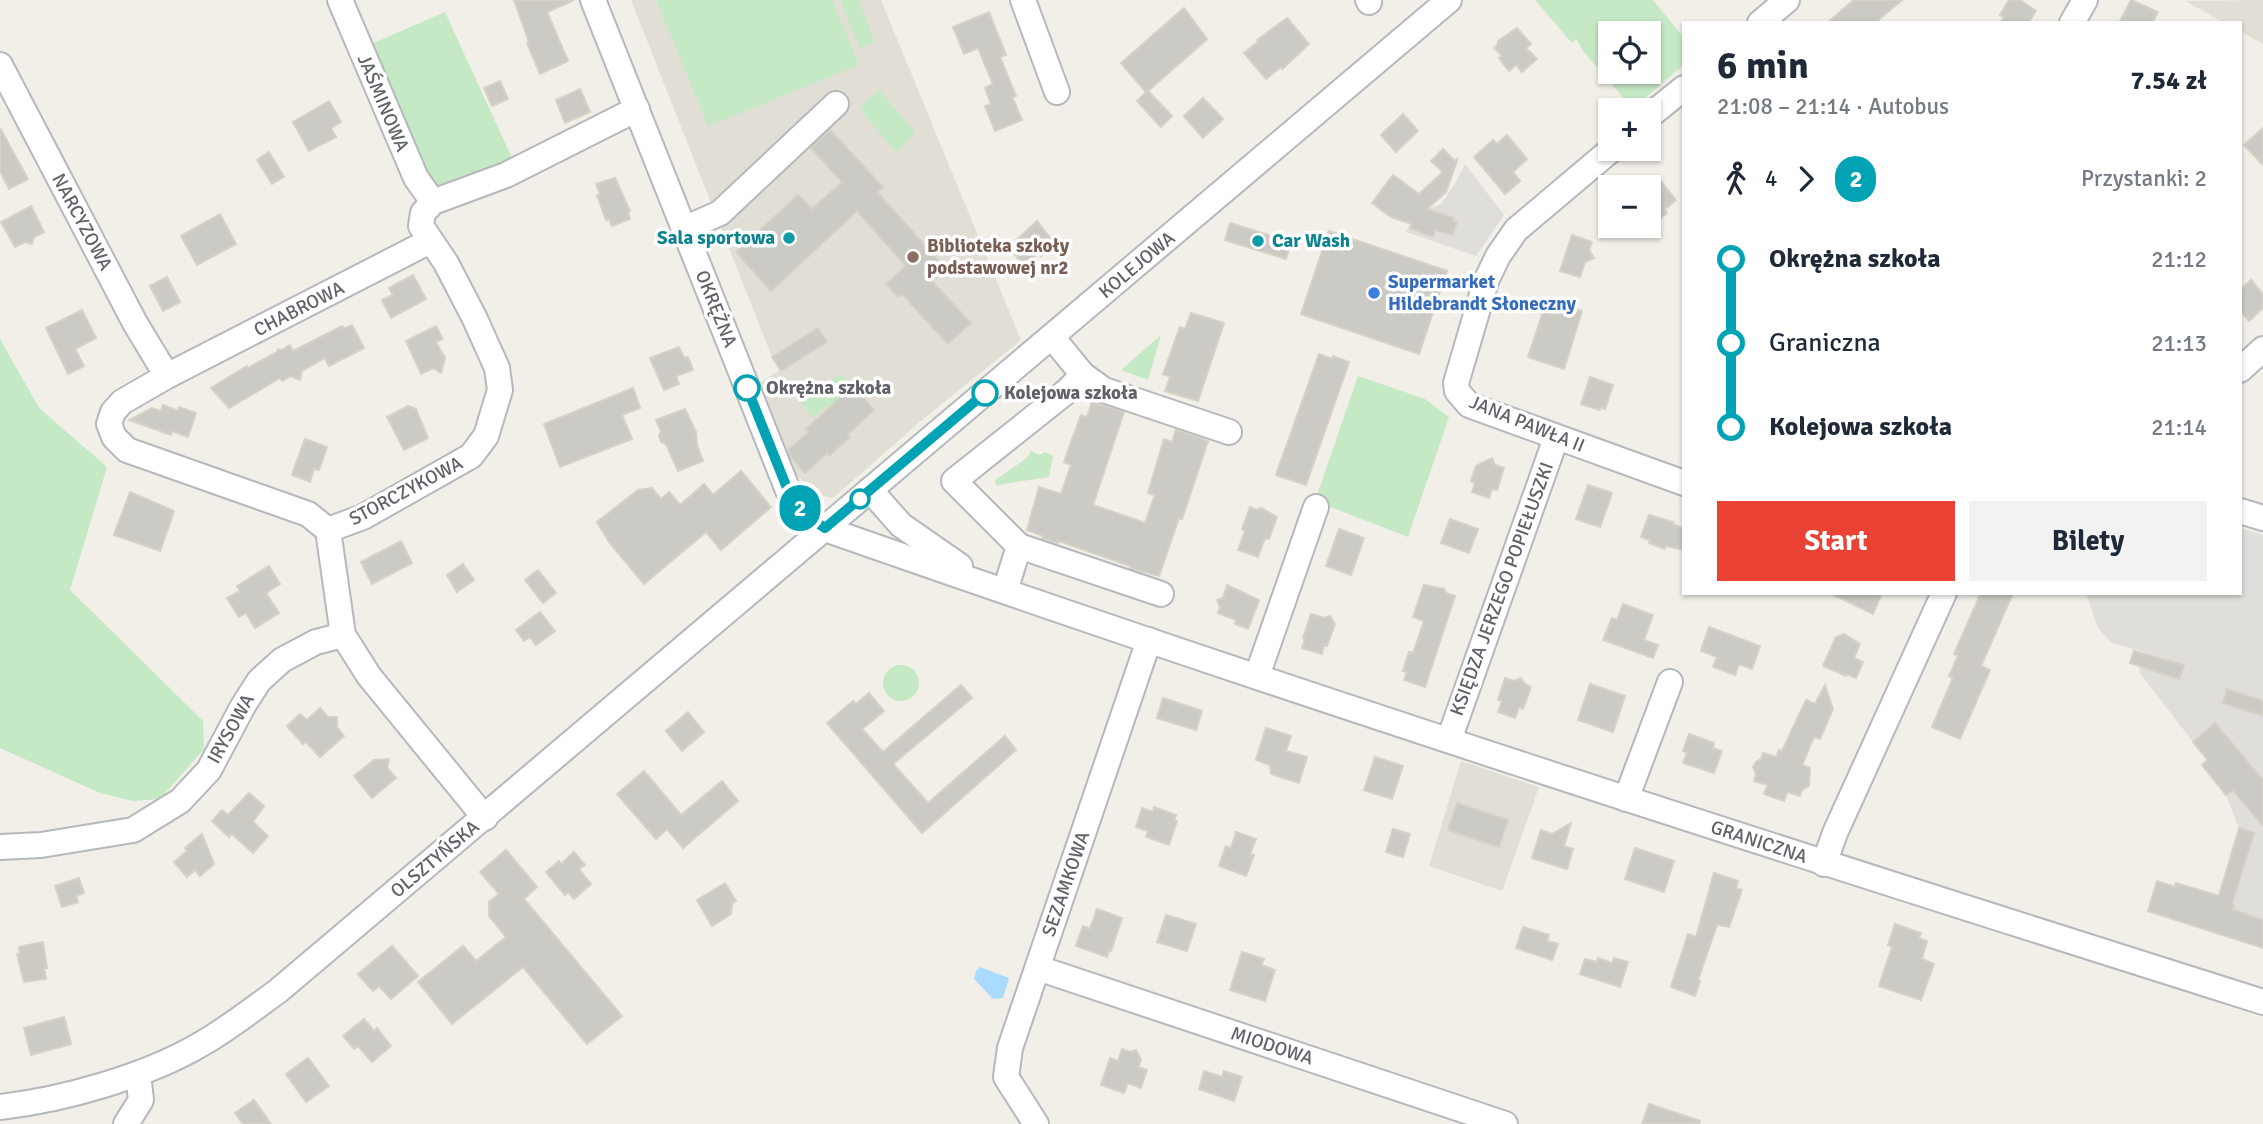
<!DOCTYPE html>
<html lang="pl">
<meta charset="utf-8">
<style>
body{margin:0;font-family:Signika,sans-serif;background:#f2f2f3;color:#1f2937;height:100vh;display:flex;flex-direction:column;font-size:26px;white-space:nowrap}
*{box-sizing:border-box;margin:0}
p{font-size:23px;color:#747a83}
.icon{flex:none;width:38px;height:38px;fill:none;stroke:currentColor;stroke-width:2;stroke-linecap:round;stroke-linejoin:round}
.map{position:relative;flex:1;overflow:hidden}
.panel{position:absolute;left:1682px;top:21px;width:560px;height:574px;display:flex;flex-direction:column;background:#fff;border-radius:0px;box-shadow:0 2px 5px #0004}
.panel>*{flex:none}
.badge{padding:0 14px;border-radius:23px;font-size:24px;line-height:46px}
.controls{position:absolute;left:1598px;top:21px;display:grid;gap:14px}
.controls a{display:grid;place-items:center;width:63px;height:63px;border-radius:0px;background:#fff;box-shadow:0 2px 5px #0004;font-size:35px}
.map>.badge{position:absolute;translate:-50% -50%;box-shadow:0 0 0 4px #fff}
.legs{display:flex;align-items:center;gap:10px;height:77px;padding:0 35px;font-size:23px}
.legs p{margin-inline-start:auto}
.overview{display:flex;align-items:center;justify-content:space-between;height:119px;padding:0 35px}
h1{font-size:38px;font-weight:700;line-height:52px}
.button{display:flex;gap:14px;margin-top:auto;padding:14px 35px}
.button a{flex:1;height:80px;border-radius:0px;background:#ea4335;color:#fff;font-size:28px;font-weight:700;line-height:80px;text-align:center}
.button a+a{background:#f2f2f3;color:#1f2937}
ul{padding:0 35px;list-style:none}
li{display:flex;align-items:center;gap:24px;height:84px;font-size:26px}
li i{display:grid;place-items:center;width:10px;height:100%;margin:0 9px;background:currentColor}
li i::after{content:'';width:18px;height:18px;margin:-9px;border:5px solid;border-radius:50%;background:#fff}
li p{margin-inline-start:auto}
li:first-child i{background:linear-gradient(#0000 50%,currentColor 0)}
li:last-child i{background:linear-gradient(currentColor 50%,#0000 0)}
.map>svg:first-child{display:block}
.industrial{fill:#e0deda}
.education{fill:#e1ded6}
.green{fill:#c5e8c5;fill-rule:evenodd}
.water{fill:#aadaff}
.building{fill:#cccac5;stroke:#d6d1c6;stroke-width:2}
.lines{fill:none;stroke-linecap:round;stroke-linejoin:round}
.minor-casing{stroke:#b5b8bc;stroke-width:28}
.minor{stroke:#fff;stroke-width:24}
.line-1-casing{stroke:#fff;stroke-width:16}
.line-1{stroke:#00a3b4;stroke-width:10}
.culture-dot{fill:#0f9aa8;stroke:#fff;stroke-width:2.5}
.education-dot{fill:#8d6e63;stroke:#fff;stroke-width:2.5}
.shop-dot{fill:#3f7fe0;stroke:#fff;stroke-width:2.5}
.stop-1-dot{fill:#fff;stroke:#00a3b4;stroke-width:3.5}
.labels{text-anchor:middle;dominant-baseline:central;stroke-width:7;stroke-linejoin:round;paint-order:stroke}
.street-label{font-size:19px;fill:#5f6368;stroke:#fff}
.culture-label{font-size:19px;font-weight:bold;fill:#0d838f;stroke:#fff;text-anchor:end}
.education-label{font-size:19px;font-weight:bold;fill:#785e54;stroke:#fff;text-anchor:start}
.shop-label{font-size:19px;font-weight:bold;fill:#366cbe;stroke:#fff;text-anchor:start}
.stop-label{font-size:19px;font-weight:bold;fill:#5f6368;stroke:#fff;text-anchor:start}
</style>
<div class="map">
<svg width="2263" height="1124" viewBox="0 0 2263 1124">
<rect width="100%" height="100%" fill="#f1efe8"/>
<!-- industrial -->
<g class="industrial">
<polygon points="1465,164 1504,215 1476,256 1406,232 1417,213 1441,204 1454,185"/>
<polygon points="2240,528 2263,535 2263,920 2258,918 2257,922 2232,913 2217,899 2239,829 2226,795 2202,765 2207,760 2139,672 2145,652 2112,643 2098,628 2086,593 2240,593"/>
</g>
<!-- education -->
<g class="education">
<polygon points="631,0 881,0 1021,340 922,420 833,498 812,494 792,468 759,383 780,370 772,357"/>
<polygon points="2263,0 2263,44 2240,31 2240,23 2225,23 2185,1"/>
<polygon points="1461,761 1539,787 1502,891 1429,866"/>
</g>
<!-- green -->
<g class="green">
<polygon points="656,0 832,0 859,65 708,126"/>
<polygon points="840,0 858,0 875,42 860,49"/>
<path d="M1535 0H1653L1683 37V65L1635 107 1627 102 1583 51 1577 39 1572 43ZM1610 33H1648V72H1610Z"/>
<polygon points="445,12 513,160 439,190 430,186 369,45"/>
<polygon points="879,90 915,131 897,153 859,108"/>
<polygon points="1161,335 1148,380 1121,370"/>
<polygon points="0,339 39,408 107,467 70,590 203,721 204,749 160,799 133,801 100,793 0,748"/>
<polygon points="841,374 846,379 835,389 834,394 839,400 830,409 827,406 813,418 800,400"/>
<polygon points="1358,376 1425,399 1449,417 1408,537 1315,501"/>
<polygon points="1031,451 1039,455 1045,452 1053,456 1049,477 996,485 995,480 1027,458"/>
<circle cx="901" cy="683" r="18"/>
</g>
<!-- water -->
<polygon class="water" points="980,967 1009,978 1003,998 993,999 974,979 976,971"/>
<!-- building -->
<g class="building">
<polygon points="514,0 574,0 547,12 568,61 540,74 527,43 529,42"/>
<polygon points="1854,0 1902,0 1875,23 1827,23"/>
<polygon points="2009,0 2020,0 2036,11 2028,23 2000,23 2004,17 2000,15"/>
<polygon points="2131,0 2158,12 2152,23 2119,23"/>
<polygon points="1184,8 1207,39 1148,91 1172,116 1161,127 1137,101 1146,92 1121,63"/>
<polygon points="989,12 1006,55 1000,57 1016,96 1012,97 1022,120 995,131 985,106 991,104 985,88 993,84 978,48 964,54 953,27"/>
<polygon points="1287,18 1309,44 1282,69 1281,67 1266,79 1244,53 1258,42 1257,40"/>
<polygon points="1517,28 1531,44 1526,48 1537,59 1522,72 1516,65 1509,71 1499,58 1502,56 1494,48 1498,44 1498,41"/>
<polygon points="500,81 508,99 492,106 484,88"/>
<polygon points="580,89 590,112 565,123 556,100"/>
<polygon points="1203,98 1223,119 1203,138 1184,116"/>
<polygon points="329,101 341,122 331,128 336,137 309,151 293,122"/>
<polygon points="1403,114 1418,131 1396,152 1381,135"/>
<polygon points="0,128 28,179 9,189 0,171"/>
<polygon points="2263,128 2263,165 2244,145"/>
<polygon points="830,130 883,187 877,192 939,261 925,274 971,323 948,344 902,294 898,297 886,284 906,266 857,211 771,291 736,252 798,195 812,209 842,182 811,148"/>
<polygon points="1507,135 1527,159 1513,172 1520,181 1505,194 1474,157 1493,140 1497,144"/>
<polygon points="1443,149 1455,161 1458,158 1446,192 1427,209 1454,218 1453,221 1457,222 1453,235 1435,230 1433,237 1410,228 1412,224 1391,217 1372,203 1393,175 1419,194 1443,172 1431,161"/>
<polygon points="269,152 284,177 272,184 257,160"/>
<polygon points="1657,177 1676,200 1665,209 1667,213 1655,223 1653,220 1648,223 1648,184"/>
<polygon points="615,178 630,211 628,212 630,219 612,226 609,219 606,220 597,195 600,194 596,184"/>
<polygon points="31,206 44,232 34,237 32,244 25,242 15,247 1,222"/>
<polygon points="220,214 236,244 197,265 181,236"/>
<polygon points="1037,221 1055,244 1041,256 1039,253 1023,265 1009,247"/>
<polygon points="1230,223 1291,242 1286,259 1225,240"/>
<polygon points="1329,231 1447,271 1419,354 1301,314"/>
<polygon points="1572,235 1592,242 1589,250 1594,258 1585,262 1580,277 1560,271"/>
<polygon points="413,275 426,299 391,318 382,300 393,295 389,288"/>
<polygon points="167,277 180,302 163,311 150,286"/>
<polygon points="2251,280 2263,294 2263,308 2249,321 2240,311 2240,290"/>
<polygon points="1547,300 1582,311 1564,369 1528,357"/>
<polygon points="82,310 96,338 75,349 84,366 68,374 46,328"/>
<polygon points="1191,313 1224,323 1198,401 1165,391 1170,377 1163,374 1180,327 1185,329"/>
<polygon points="352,325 364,348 329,366 325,358 302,371 300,380 291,376 282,381 280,378 229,408 211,388 247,366 248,368 277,352 278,349 282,350 290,345 293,351 342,326 344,329"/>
<polygon points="436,326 443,339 436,342 445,358 441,373 433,368 421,374 406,341"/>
<polygon points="818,328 827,342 781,371 772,357"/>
<polygon points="679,347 684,358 688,357 693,370 676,376 679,384 664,390 650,358"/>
<polygon points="1319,354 1332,359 1333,356 1349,362 1306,485 1276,475"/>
<polygon points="1590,377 1613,385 1605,409 1601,407 1600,410 1581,404"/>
<polygon points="848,381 874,410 848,434 850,437 830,455 827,453 805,473 791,457 788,450 809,432 806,429 841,397 836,392"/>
<polygon points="633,388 640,408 622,415 632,439 560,467 544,424"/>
<polygon points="1092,402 1124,412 1093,505 1145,523 1155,495 1148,493 1164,439 1172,442 1176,430 1208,441 1182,519 1179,518 1159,576 1130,568 1130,566 1059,541 1058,543 1042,538 1043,536 1027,530 1039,487 1061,494 1071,465 1064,462 1081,415 1087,417"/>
<polygon points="163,405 178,411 179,407 196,413 188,437 172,431 171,435 129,420 152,408 161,411"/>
<polygon points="408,406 416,409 428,438 404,450 387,417"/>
<polygon points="685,409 696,432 697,445 703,461 678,471 666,444 661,442 659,436 661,431 656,420"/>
<polygon points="305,439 327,447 319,470 314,469 310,482 292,475"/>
<polygon points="1492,458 1495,465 1504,468 1497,490 1492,489 1489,498 1472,492 1475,483 1471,481 1476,466"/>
<polygon points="741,471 771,507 721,550 706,532 644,584 609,542 597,522 638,490 652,488 661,499 669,492 680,505 704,484 713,495"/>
<polygon points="1588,485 1612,493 1600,527 1576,519"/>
<polygon points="130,492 174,511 160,551 114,535"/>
<polygon points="1250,507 1257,510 1261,508 1277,517 1269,539 1265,538 1258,557 1238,550 1245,531 1242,529"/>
<polygon points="1649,515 1673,522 1673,524 1684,529 1684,550 1666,546 1664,549 1649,543 1650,540 1641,537"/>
<polygon points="1450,519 1478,529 1469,553 1441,543"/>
<polygon points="1339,529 1364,538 1351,575 1326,566"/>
<polygon points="401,541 412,563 372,584 361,562"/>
<polygon points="463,564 474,580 457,592 447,575"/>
<polygon points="269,566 280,584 266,593 279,613 255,628 246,613 239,617 227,598 240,591 237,586"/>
<polygon points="538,570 556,593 543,603 525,580"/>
<polygon points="1227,585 1259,600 1248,629 1235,624 1236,620 1218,613 1220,607 1217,600 1223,598"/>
<polygon points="1424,585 1444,589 1446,593 1455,596 1425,687 1404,680 1407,672 1403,671 1409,652 1413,653 1424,621 1413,617"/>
<polygon points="1830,593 1882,593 1873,614"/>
<polygon points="1981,593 2013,593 1981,666 1990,670 1960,739 1932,727 1953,678 1949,676 1958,656 1954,654"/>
<polygon points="1623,604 1653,615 1644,640 1658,645 1653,658 1603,640 1612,618 1617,620"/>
<polygon points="540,612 555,631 536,645 530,637 524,641 516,630"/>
<polygon points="1311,614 1324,618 1330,616 1335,624 1327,646 1324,645 1322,654 1302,648 1305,639 1303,638"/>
<polygon points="1709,627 1760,646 1752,669 1739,664 1735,675 1713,667 1717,657 1701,651"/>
<polygon points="1844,634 1860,644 1854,658 1863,662 1856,678 1847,674 1846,676 1823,666 1836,637"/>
<polygon points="2134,651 2184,665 2179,679 2130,663"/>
<polygon points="1505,678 1514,681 1521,678 1525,684 1531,687 1523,709 1519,707 1515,718 1498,712 1502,701 1498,700"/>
<polygon points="1590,684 1625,696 1613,732 1578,720"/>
<polygon points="961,685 972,698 893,764 928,803 1005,736 1016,750 922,833 827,723 853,701 856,704 869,693 884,711 862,729 883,752"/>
<polygon points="1825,685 1833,709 1820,739 1814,737 1802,765 1810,768 1809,786 1802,790 1800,796 1787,792 1784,801 1764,794 1768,785 1754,781 1756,774 1753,767 1756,762 1761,759 1763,753 1776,757 1779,750 1782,751 1806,700 1815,704"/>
<polygon points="2227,689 2263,701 2263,716 2223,703"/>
<polygon points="1163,698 1202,711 1196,730 1157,718"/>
<polygon points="320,708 328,717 337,717 337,727 344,736 320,757 306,742 303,744 287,726 300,714 307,720"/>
<polygon points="688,712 704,732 682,751 666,731"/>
<polygon points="2215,723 2263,780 2263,826 2233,790 2226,795 2202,765 2208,760 2193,742"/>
<polygon points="1266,728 1291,736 1286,751 1307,757 1299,783 1271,774 1270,765 1256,760"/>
<polygon points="1689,734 1714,743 1713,748 1722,751 1714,773 1683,763 1687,753 1683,751"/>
<polygon points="1375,757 1403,766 1392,799 1364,790"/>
<polygon points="389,759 387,768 396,778 372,798 354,776 374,760"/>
<polygon points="644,771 681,815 722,781 738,801 683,848 667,829 656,839 617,794"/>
<polygon points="249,793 264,806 253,822 268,836 253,853 232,834 229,837 212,821 222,810 228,815"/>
<polygon points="1457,803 1508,820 1499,847 1448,830"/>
<polygon points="1154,807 1176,815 1174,820 1177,821 1169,845 1146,837 1148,831 1136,827 1142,808 1153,812"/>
<polygon points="1571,823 1564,846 1573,849 1567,869 1532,858 1541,830 1552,834"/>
<polygon points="2239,828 2254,833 2232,904 2234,905 2233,910 2263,920 2263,948 2148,911 2157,881 2175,887 2176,883 2219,896"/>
<polygon points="1393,829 1410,834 1403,857 1386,852"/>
<polygon points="1236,832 1256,839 1250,854 1254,855 1246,876 1219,866 1226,846 1231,848"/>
<polygon points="202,834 214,864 200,876 195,870 187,877 174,862 187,851 185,848"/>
<polygon points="1635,848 1674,861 1664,892 1625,879"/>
<polygon points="506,850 537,887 524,899 622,1016 587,1044 523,967 452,1024 418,982 463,946 476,961 506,937 489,916 489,902 499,894 480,872"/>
<polygon points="574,852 585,865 579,869 591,884 574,899 568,892 565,895 546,872 559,861 561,864"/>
<polygon points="1714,873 1738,881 1736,888 1742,890 1729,927 1717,925 1698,980 1700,981 1695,996 1671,987 1688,934 1696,937"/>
<polygon points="79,878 84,893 76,896 78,902 62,907 55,886"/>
<polygon points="725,883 736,901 732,903 731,914 712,926 697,900"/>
<polygon points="1097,909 1122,918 1111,951 1109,950 1107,957 1076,946 1083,926 1090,929"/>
<polygon points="1166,915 1196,924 1187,951 1157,942"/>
<polygon points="1895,924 1921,933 1919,938 1927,941 1922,959 1934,964 1921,1000 1879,986 1892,947 1888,945"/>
<polygon points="1523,927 1549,935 1547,941 1558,944 1552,960 1516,948"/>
<polygon points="43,942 47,968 44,968 46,979 24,982 17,954 20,953 19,947"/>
<polygon points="392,946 418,976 391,999 379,986 373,991 358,974"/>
<polygon points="1242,952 1264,959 1261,965 1275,970 1265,1001 1230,990"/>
<polygon points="1598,958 1612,963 1614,958 1628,962 1620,987 1580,974 1585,959 1597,962"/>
<polygon points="64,1017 71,1044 31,1055 24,1028"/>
<polygon points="364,1019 374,1031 377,1028 391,1046 372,1062 358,1046 354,1049 343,1036"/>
<polygon points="1122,1049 1130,1052 1136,1050 1141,1060 1138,1067 1147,1070 1141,1088 1128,1083 1124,1093 1101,1085 1110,1058 1118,1061"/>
<polygon points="308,1058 329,1086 306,1102 286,1074"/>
<polygon points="1204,1071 1222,1077 1224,1071 1242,1077 1234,1101 1199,1089"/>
<polygon points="254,1100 271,1124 243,1124 235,1113"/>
<polygon points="1649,1104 1700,1121 1699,1124 1642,1124"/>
</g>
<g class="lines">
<!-- minor casing -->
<g class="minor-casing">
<g id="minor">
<polyline points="340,0 416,178 433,202"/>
<path d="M593 0 789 493 804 514 825 529C1301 696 1782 850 2263 1002"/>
<polyline points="1023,0 1057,92"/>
<polyline points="1368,0 1369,2"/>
<polyline points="1760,23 1787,0"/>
<polyline points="2072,23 2085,0"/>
<polyline points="0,65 135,323 167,376"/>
<polyline points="1648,117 1684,88"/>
<polyline points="1612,149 1516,230 1498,256 1486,281 1456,383 1457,391 1469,405 1684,483"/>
<polyline points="684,229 720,213 836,104"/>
<polyline points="1052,337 1083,375 1104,390 1229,432"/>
<polyline points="2240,370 2263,349"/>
<polyline points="870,490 901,525 960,566"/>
<polyline points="2240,511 2263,518"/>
<polyline points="328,530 363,517 471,456 486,436 500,390 497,368 475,319 446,263 421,226 423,213 433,202 506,175 637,109"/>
<polyline points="328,530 308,514 127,450 114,437 109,424 113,412 122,402 167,376 430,241"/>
<polyline points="1019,546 1161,594"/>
<polyline points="1005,591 1019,546 954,481 1067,391 1083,375"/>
<polyline points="343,635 369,676 485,818"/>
<polyline points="1257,676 1316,507"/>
<polyline points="1449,740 1556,438"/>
<polyline points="1626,799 1670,682"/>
<polyline points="0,847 41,845 133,830 180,801 209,770 243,706 259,681 282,660 316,642 343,635 328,530"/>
<polyline points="1824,864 1835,833 1944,593"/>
<polyline points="1038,968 1505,1124"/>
<path d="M0 1107C63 1100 148 1076 203 1043 229 1028 253 1009 278 991L1449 0"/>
<polyline points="126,1124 141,1100 138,1074"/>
<polyline points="1036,1124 1006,1077 1010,1048 1149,640"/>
</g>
</g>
<!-- minor -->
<use href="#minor" class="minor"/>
</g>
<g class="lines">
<!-- line-1 casing -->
<g class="line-1-casing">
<polyline id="line-1" points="747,388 789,493 804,514 825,528 985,393"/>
</g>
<!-- line-1 -->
<use href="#line-1" class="line-1"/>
</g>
<!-- markers -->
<g class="culture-dot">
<circle cx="789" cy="238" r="7"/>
<circle cx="1258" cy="241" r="7"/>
</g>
<circle class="education-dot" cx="913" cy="257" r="7"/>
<circle class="shop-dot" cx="1374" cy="293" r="7"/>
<g class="stop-1-dot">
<circle cx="747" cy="388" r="12"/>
<circle cx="985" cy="393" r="12"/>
<circle cx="860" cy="499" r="9"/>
</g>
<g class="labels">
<!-- street labels -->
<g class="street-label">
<text transform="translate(383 103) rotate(67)">JAŚMINOWA</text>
<text transform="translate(82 222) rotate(62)">NARCYZOWA</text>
<text transform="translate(1137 265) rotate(-40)">KOLEJOWA</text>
<text transform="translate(299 309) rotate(-27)">CHABROWA</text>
<text transform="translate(716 309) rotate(68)">OKRĘŻNA</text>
<text transform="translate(1527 424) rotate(22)">JANA PAWŁA II</text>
<text transform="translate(406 491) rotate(-28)">STORCZYKOWA</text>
<text transform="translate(1502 589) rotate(-70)">KSIĘDZA JERZEGO POPIEŁUSZKI</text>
<text transform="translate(231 729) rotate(-61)">IRYSOWA</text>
<text transform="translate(1759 842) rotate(18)">GRANICZNA</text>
<text transform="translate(435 859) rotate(-40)">OLSZTYŃSKA</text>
<text transform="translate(1066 884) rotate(-71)">SEZAMKOWA</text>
<text transform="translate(1272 1046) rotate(18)">MIODOWA</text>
</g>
<!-- culture labels -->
<g class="culture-label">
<text x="775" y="238">Sala sportowa</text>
<text x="1272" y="241" text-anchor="start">Car Wash</text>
</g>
<!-- education labels -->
<g class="education-label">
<text x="927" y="246">Biblioteka szkoły<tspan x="927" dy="22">podstawowej nr2</tspan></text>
</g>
<!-- shop labels -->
<g class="shop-label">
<text x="1388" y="282">Supermarket<tspan x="1388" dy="22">Hildebrandt Słoneczny</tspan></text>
</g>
<!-- stop labels -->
<g class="stop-label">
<text x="766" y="388">Okrężna szkoła</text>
<text x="1004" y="393">Kolejowa szkoła</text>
</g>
</g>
</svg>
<div class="controls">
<a><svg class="icon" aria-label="locate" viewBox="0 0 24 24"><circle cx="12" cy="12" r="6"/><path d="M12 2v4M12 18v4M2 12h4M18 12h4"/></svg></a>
<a>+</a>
<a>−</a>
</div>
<b class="badge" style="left:800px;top:508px;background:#00a3b4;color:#fff">2</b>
<section class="panel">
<div class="overview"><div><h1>6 min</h1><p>21:08 – 21:14 · Autobus</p></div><b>7.54 zł</b></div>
<div class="legs"><svg class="icon" aria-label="walk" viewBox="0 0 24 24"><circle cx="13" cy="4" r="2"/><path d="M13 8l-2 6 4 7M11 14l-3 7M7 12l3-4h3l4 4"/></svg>4<svg class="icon" aria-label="forward" viewBox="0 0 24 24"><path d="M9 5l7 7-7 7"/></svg><b class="badge" style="background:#00a3b4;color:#fff">2</b><p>Przystanki: 2</p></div>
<ul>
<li><i style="color:#00a3b4"></i><b>Okrężna szkoła</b><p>21:12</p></li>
<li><i style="color:#00a3b4"></i><span>Graniczna</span><p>21:13</p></li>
<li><i style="color:#00a3b4"></i><b>Kolejowa szkoła</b><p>21:14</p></li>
</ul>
<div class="button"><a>Start</a><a>Bilety</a></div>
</section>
</div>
